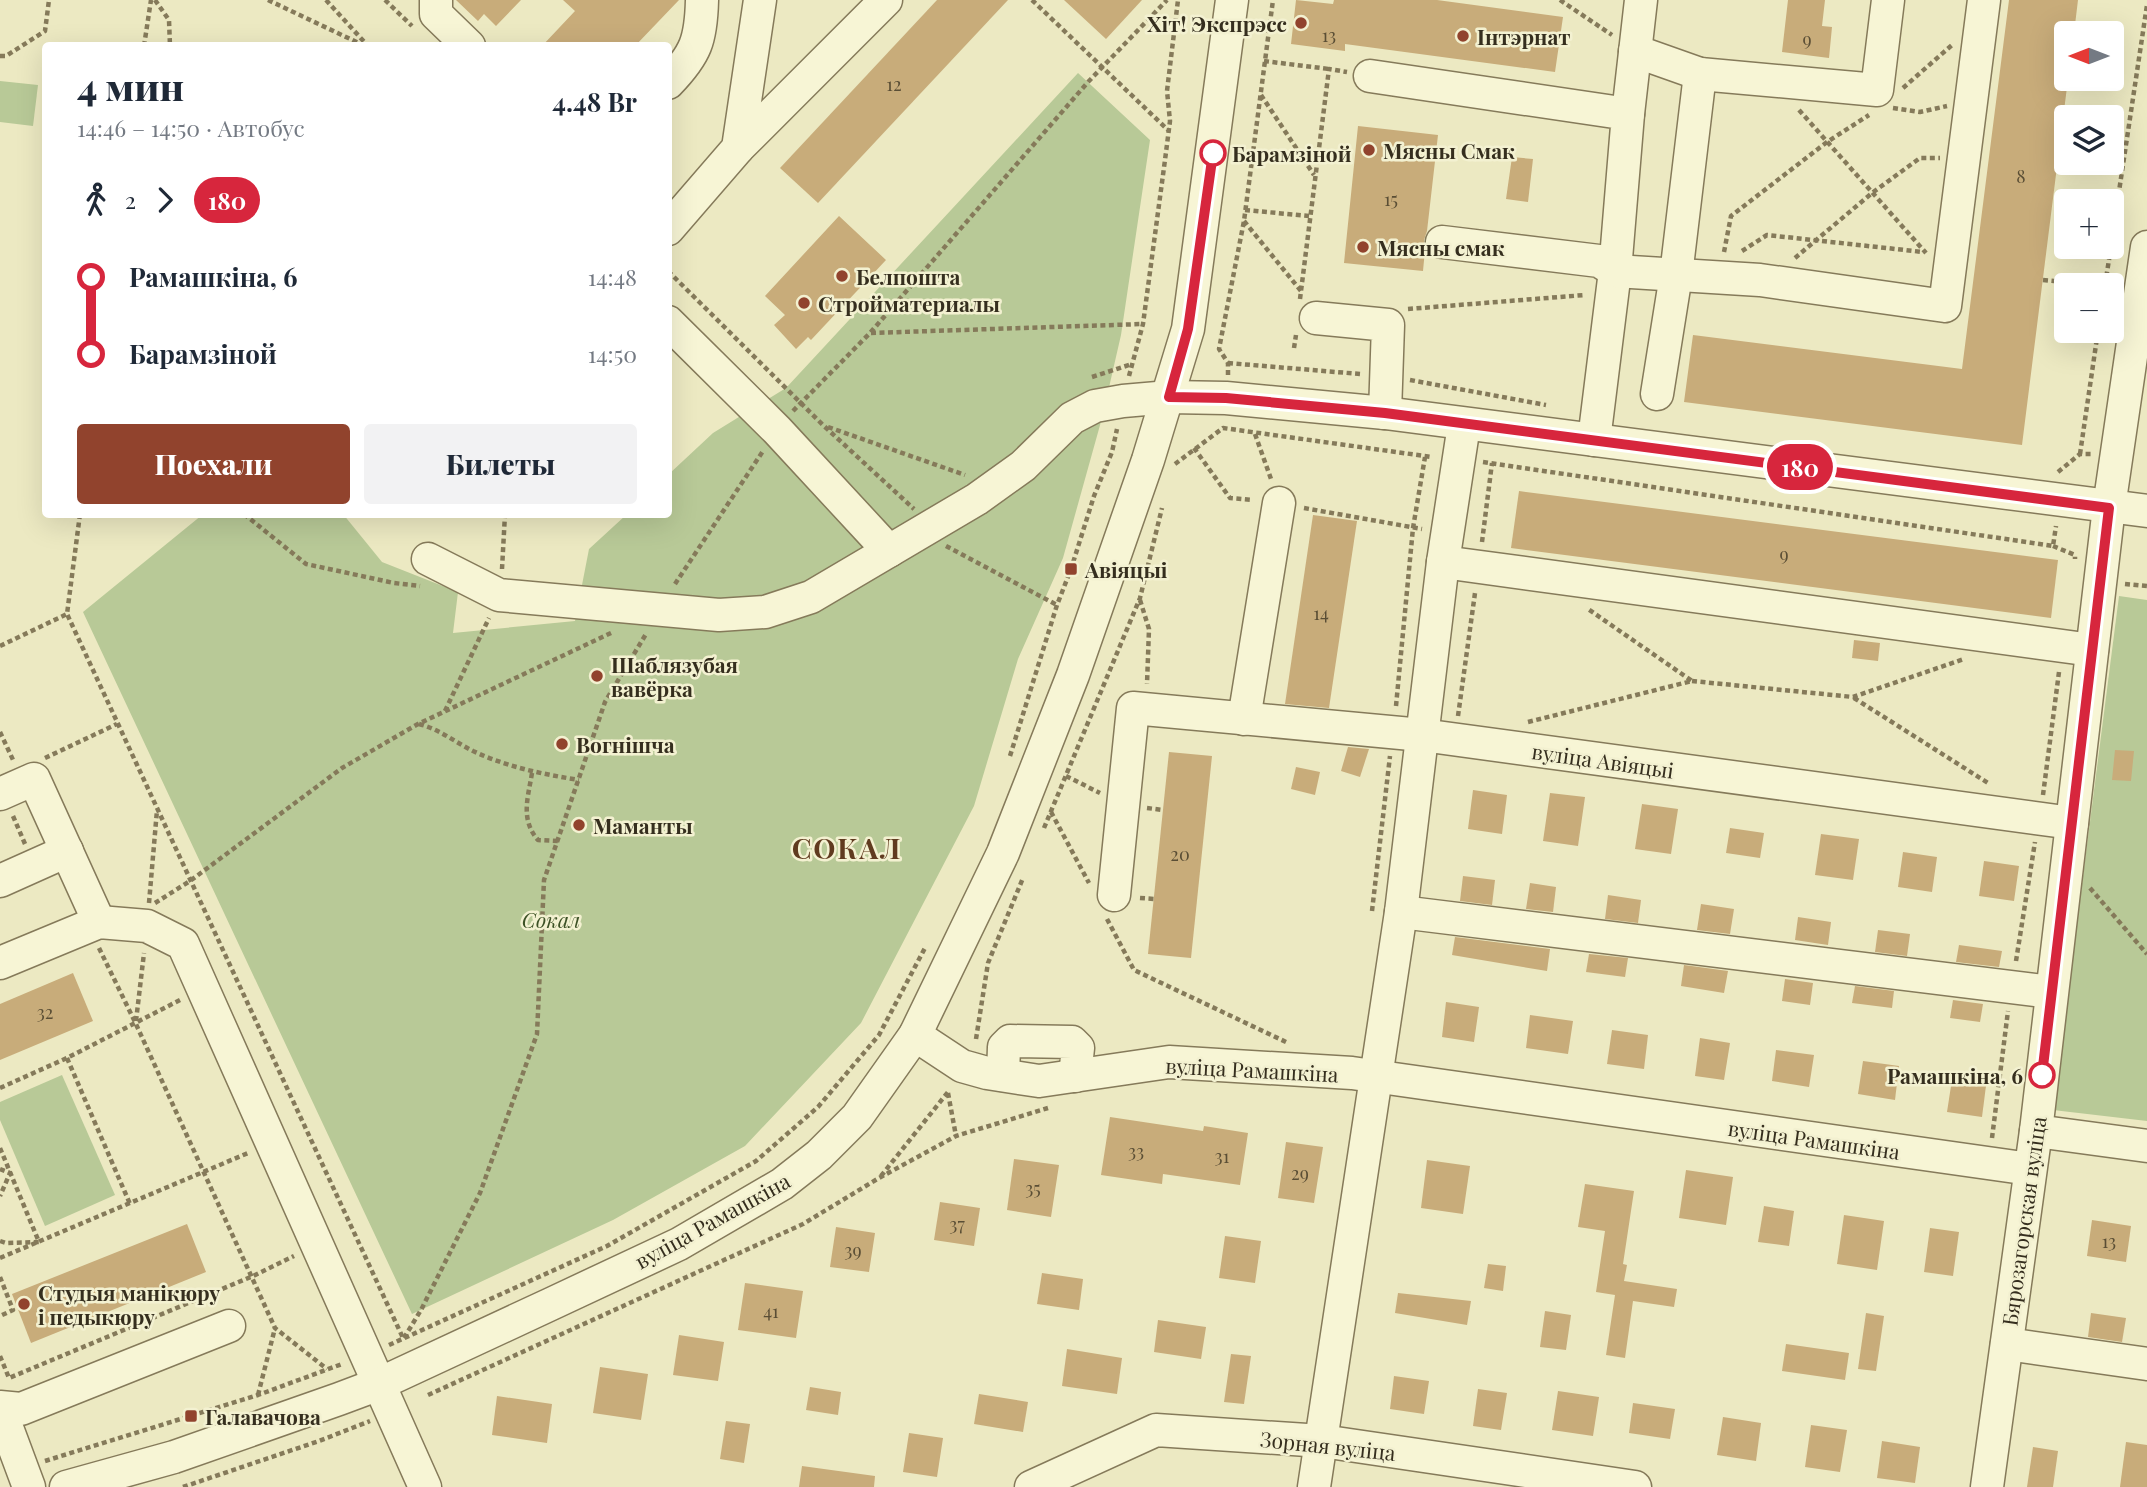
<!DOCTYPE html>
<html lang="ru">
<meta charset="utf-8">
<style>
body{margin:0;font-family:"Playfair Display",serif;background:#f2f2f3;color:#1f2937;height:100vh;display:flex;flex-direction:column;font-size:26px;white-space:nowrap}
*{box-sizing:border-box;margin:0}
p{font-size:23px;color:#747a83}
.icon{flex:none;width:38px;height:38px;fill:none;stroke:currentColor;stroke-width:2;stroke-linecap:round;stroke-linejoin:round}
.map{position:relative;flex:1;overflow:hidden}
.sheet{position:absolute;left:42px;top:42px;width:630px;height:476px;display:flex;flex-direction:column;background:#fff;border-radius:7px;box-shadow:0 7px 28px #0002}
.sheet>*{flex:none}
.badge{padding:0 14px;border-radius:23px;font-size:24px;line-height:46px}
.needle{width:46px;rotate:270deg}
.fabs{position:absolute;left:2054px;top:21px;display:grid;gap:14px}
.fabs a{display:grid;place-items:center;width:70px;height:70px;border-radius:7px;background:#fff;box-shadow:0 7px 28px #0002;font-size:35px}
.map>.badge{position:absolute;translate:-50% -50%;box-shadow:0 0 0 4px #fff}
.legs{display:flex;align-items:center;gap:10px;height:77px;padding:0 35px;font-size:23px}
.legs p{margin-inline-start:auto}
.headline{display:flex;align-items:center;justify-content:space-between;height:119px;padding:0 35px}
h1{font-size:38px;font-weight:800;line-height:52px}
.button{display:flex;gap:14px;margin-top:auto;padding:14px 35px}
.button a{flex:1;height:80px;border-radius:7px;background:#91432d;color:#fff;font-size:28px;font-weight:800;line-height:80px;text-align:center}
.button a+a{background:#f2f2f3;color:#1f2937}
ul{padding:0 35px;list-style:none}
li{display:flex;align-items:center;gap:24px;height:77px;font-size:26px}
li i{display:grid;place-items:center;width:10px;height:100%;margin:0 9px;background:currentColor}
li i::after{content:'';width:18px;height:18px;margin:-9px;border:5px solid;border-radius:50%;background:#fff}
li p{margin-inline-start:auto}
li:first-child i{background:linear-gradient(#0000 50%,currentColor 0)}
li:last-child i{background:linear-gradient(currentColor 50%,#0000 0)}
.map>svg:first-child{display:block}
.green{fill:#b8c997}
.building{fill:#c8ac7a}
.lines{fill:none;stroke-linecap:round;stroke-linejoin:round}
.minor-casing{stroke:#857a5a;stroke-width:35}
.path{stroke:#857a5a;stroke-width:4.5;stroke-dasharray:5 3.5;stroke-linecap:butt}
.minor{stroke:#f7f5d5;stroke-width:32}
.line-1-casing{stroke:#fff;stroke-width:16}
.line-1{stroke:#d7263d;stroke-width:10}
.poi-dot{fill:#91432d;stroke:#f3f1d1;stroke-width:2.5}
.stop-1-dot{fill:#fff;stroke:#d7263d;stroke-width:3.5}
.labels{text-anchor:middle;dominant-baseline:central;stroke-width:5;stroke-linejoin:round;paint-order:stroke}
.number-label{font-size:18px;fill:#5a4e35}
.poi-label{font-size:21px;font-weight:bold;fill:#352e1e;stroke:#f3f1d1;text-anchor:start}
.stop-label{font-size:21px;font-weight:bold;fill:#352e1e;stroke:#f3f1d1;text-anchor:start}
.street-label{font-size:21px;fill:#352e1e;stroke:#f3f1d1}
.park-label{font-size:21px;font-style:italic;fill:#3c5125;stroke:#f3f1d1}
.district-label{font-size:28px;font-weight:bold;letter-spacing:2px;fill:#603b1f;stroke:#f3f1d1}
</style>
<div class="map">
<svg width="2147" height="1487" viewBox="0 0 2147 1487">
<rect width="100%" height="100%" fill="#ece9c2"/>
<!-- green -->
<g class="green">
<polygon points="1078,73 1150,140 1121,335 1102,418 1063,558 1018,659 974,806 861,1023 745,1146 613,1220 412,1314 83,612 202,515 343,514 382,562 458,592 453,633 575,621 589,549 626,515 668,514 669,474 713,433 786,388"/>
<polygon points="0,81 38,85 33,126 0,122"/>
<polygon points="2119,596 2147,600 2147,1121 2053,1110"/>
<polygon points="62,1075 115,1195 45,1226 0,1120 0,1102"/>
</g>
<!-- building -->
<g class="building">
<polygon points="456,0 521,0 496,26 484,14 478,21"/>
<polygon points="563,0 679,0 635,46 542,46 575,11"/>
<polygon points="937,0 1008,0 818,203 780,168"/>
<polygon points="1064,0 1142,0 1106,39"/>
<polygon points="1296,0 1333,4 1334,0 1437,0 1563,17 1555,72 1345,44 1345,51 1291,44"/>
<polygon points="1788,0 1825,0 1822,26 1832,27 1829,58 1782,52"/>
<polygon points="2009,0 2078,0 2074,33 2067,33 2068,79 2022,445 1684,402 1693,335 1962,369"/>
<polygon points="1358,126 1438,135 1427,231 1424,240 1425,250 1423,271 1344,263"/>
<polygon points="1512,157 1533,159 1528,202 1506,199"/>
<polygon points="839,216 886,260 811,340 808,337 796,349 774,325 785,315 765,296"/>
<polygon points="1519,491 2058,560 2051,618 1511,548"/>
<polygon points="1313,515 1357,521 1329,708 1285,704"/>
<polygon points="1854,640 1880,643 1878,661 1852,658"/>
<polygon points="1348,747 1369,749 1360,777 1341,771"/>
<polygon points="2115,750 2134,751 2131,781 2112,780"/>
<polygon points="1169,752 1212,756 1191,958 1148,954"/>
<polygon points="1296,767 1320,772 1315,795 1291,789"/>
<polygon points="1473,790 1507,795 1502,834 1468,829"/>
<polygon points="1550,793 1585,797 1578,846 1543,841"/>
<polygon points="1642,804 1678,809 1671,854 1635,849"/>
<polygon points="1730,828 1764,833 1760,858 1726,853"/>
<polygon points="1821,834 1859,839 1853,880 1815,875"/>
<polygon points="1903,852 1937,857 1932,892 1898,887"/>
<polygon points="1984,861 2019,866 2014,901 1979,896"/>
<polygon points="1463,876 1495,880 1492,905 1460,901"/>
<polygon points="1530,883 1556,887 1553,912 1526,909"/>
<polygon points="1608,895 1641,900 1638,923 1605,919"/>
<polygon points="1701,904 1734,909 1730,934 1697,930"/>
<polygon points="1798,917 1831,922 1828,945 1795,940"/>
<polygon points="1878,930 1910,934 1907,956 1875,952"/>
<polygon points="1455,937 1550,949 1547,971 1452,955"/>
<polygon points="1959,945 2002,951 1999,967 1956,962"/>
<polygon points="1589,954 1628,958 1625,977 1586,972"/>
<polygon points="1684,965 1728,971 1724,993 1681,986"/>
<polygon points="73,973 93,1021 0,1060 0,1004"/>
<polygon points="1785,979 1813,983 1810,1005 1782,1001"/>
<polygon points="1855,986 1894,991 1892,1008 1852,1003"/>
<polygon points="1953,1000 1983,1004 1980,1022 1950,1018"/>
<polygon points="1446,1002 1479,1007 1474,1042 1442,1037"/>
<polygon points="1530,1015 1573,1021 1568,1054 1526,1048"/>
<polygon points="1612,1030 1648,1035 1644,1069 1607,1064"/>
<polygon points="1700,1038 1730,1043 1724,1080 1695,1076"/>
<polygon points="1776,1050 1814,1055 1809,1087 1772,1081"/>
<polygon points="1863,1061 1899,1066 1895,1100 1858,1094"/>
<polygon points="1953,1073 1987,1078 1982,1117 1947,1112"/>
<polygon points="1110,1117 1203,1131 1204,1126 1248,1133 1240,1185 1163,1174 1162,1184 1101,1175"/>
<polygon points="1286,1142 1323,1147 1314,1203 1278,1198"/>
<polygon points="1014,1159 1059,1165 1051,1217 1007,1210"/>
<polygon points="1427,1160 1470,1166 1463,1214 1421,1208"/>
<polygon points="1686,1170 1733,1177 1726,1225 1679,1218"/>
<polygon points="1585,1184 1634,1191 1623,1264 1627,1265 1624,1281 1677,1289 1674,1307 1633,1301 1625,1358 1606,1355 1615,1295 1596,1292 1605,1231 1578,1227"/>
<polygon points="940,1202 980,1208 974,1246 934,1240"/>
<polygon points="1764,1206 1794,1211 1789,1246 1758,1242"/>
<polygon points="1844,1215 1884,1221 1877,1270 1837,1264"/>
<polygon points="2092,1220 2131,1226 2126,1262 2087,1256"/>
<polygon points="187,1224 206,1272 31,1343 12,1294"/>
<polygon points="836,1227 875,1233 869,1272 830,1267"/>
<polygon points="1930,1228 1959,1232 1953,1276 1924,1272"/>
<polygon points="1225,1236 1261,1241 1255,1283 1219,1278"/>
<polygon points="1488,1264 1506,1266 1503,1291 1484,1288"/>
<polygon points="1042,1273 1083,1279 1079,1310 1037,1304"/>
<polygon points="745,1283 803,1291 796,1338 738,1330"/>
<polygon points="1398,1293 1471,1301 1467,1325 1395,1313"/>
<polygon points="1545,1311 1571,1315 1566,1350 1540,1347"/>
<polygon points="1866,1313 1884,1316 1876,1371 1858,1369"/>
<polygon points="2091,1313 2126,1318 2122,1342 2088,1337"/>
<polygon points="1158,1320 1206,1327 1201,1359 1154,1352"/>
<polygon points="679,1335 724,1342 718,1381 673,1375"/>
<polygon points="1786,1344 1849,1353 1845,1380 1782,1371"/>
<polygon points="1067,1349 1122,1358 1117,1394 1062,1386"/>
<polygon points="1231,1354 1251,1356 1244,1404 1224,1402"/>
<polygon points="600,1367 648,1374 641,1420 593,1413"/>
<polygon points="1394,1376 1429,1381 1424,1414 1390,1409"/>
<polygon points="810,1387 841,1392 838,1415 806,1410"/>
<polygon points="1478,1389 1507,1393 1501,1430 1473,1426"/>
<polygon points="1558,1391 1599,1397 1593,1436 1552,1430"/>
<polygon points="979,1394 1028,1402 1023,1432 974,1424"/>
<polygon points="497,1396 552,1404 547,1443 492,1435"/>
<polygon points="1633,1403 1675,1409 1670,1439 1629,1433"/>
<polygon points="1723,1417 1761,1423 1756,1461 1717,1455"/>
<polygon points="726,1421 750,1424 744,1463 720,1459"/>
<polygon points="1811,1425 1847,1430 1840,1472 1805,1467"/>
<polygon points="909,1433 943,1438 937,1477 903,1472"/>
<polygon points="1882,1441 1920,1447 1915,1483 1877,1478"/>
<polygon points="2126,1442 2147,1445 2147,1487 2120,1487"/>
<polygon points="2033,1447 2058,1451 2053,1487 2027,1487"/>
<polygon points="802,1466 875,1476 874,1487 799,1487"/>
</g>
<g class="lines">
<!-- minor casing -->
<g class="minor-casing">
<g id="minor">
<polyline points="436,0 436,14 469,46"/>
<polyline points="1635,51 1700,74 1877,90 1888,0"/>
<polyline points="1370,76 1628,114 1615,271 1594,440"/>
<path d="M668 83C696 54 701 40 702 0"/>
<polyline points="1628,114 1641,0"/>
<polyline points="738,148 886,0"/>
<polyline points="668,229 738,148 760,0"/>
<polyline points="1442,242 1599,261 1615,271 1760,280 1945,306 1984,0"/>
<polyline points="1316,318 1388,325 1385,413"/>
<polyline points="668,322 777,430 889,551 977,499 1023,466 1072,418 1095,406 1123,401 1169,397 1226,398 1385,413 2147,511"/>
<polyline points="1657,394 1676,275 1700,74"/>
<polyline points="428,559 499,595 719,615 765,612 811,597 889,551"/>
<polyline points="1443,562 2092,650"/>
<polyline points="1244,719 1279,503"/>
<polyline points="0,794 34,779 99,922"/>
<polyline points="0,881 67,851"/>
<polyline points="1114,895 1133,708 1422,735 2072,823"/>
<polyline points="1401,912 2051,992"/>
<polyline points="0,963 99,922 147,926 183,944 425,1487"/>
<polyline points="915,1035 962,1066 987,1073 1039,1081 1169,1062 1352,1073 2030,1169"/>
<polyline points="1003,1075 1004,1047 1010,1041 1072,1042 1078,1048 1075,1076"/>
<polyline points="2036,1131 2147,1146"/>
<polyline points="2007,1344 2147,1364"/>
<polyline points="0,1407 21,1409 229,1326"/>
<polyline points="0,1409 29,1487"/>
<polyline points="66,1487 174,1457 339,1399 379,1384 551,1304 679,1244 782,1184 819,1155 857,1117 915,1035 1003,853 1073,675 1148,460 1188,329 1232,0"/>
<polyline points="1031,1487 1156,1430 1322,1441 1635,1487"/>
<polyline points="1314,1487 1401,912 1443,562 1464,425"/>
<polyline points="1987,1487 2036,1131 2109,507 2147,247"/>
</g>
</g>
<!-- path -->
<g class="path">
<polyline points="155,0 169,20 170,46"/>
<polyline points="268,0 365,46"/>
<polyline points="326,0 368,46"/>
<polyline points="385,0 412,26"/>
<polyline points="1032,0 1168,130"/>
<polyline points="1560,0 1612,35"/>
<polyline points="144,46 151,0"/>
<polyline points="0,56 6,56 45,31 49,0"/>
<polyline points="1264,61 1329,69"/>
<polyline points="1903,88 1952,45"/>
<polyline points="1261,95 1314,175"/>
<polyline points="1893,108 1920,112 1947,106"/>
<polyline points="1799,110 1926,253"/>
<polyline points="1235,156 1252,158"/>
<polyline points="1245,210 1309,216"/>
<polyline points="1244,221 1301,291"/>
<polyline points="2112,238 2147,5"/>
<polyline points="1742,251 1767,235 1923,252"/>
<polyline points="1724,252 1731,216 1827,142 1869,115"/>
<polyline points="1795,258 1872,193 1920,158 1940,158"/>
<polyline points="668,271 824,426 914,509"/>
<polyline points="2043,280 2100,285"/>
<polyline points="2105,285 2111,247"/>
<polyline points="1300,299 1329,69 1347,72"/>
<polyline points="1408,309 1585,295"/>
<polyline points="871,333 1143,324"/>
<polyline points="1294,348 1296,335"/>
<polyline points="1228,363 1360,374"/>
<polyline points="1228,375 1228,363 1219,349 1244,221 1273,0"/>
<polyline points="1129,376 1143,324 1165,160 1170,121 1167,91 1178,0"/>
<polyline points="1092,377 1132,364"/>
<polyline points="1410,380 1546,405"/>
<polyline points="793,411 870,333 1088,82 1167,0"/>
<polyline points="828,427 965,475"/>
<polyline points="1255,434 1271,479"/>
<polyline points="1194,448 1230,498 1253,500"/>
<polyline points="2080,454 2098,331"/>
<polyline points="1483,462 2053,546 2056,526"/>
<polyline points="1175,464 1223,428 1432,457"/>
<polyline points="2058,472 2080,454 2091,454"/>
<polyline points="1304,508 1422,529"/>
<polyline points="80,514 67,614 403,1338"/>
<polyline points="244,514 306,564 394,583 420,586"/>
<polyline points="1482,542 1492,463"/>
<polyline points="946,546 1057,605"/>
<polyline points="2053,546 2075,555 2075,559"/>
<polyline points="502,569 505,514"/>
<polyline points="675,584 763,451"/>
<polyline points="2125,584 2147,586"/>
<polyline points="1140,600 1149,629 1147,684"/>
<polyline points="0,646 67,614"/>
<polyline points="1692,681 1853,697 1964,659"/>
<polyline points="1854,698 1988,783"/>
<polyline points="1396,706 1413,528 1425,457"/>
<polyline points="445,711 489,618"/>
<polyline points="1458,716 1475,593"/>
<polyline points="1528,722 1692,681 1588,609"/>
<path d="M419 724C439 729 455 742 473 751 507 767 542 774 579 780"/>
<polyline points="0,732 14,762"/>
<polyline points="1010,756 1057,605 1071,569 1094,496 1112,452 1117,429"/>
<polyline points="45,758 117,724"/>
<path d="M532 773C528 798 520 819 538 840L558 841"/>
<polyline points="1066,776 1100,793"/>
<polyline points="2043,795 2059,672"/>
<polyline points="1147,808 1163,810"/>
<polyline points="1051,812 1089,883"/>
<polyline points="13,816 25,844"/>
<polyline points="1044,828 1140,598 1162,508"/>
<polyline points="2090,888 2147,954"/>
<polyline points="1140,898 1154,899"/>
<polyline points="149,903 157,810"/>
<polyline points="155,903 190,881 342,768 418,724 613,632"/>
<polyline points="1372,911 1390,756"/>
<polyline points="1107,919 1134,970 1286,1042"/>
<polyline points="99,948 135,1022 275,1328 327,1369"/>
<polyline points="2016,961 2035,842"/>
<polyline points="136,1021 144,953"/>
<polyline points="976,1039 988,963 1023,878"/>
<polyline points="67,1058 130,1204"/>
<polyline points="0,1088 67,1058 180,1000"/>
<polyline points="948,1093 956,1136"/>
<polyline points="1992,1138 2008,1011"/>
<polyline points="0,1148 39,1242 6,1243 0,1241"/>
<polyline points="0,1169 10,1173 0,1196"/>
<polyline points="881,1176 948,1092"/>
<polyline points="0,1258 248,1153"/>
<polyline points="0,1277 13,1310 0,1316"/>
<polyline points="404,1338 421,1310 480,1193 537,1034 544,880 605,702 646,634"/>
<polyline points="389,1345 607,1246 756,1161 818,1107 879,1035 926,946"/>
<polyline points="0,1356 9,1378 253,1276 294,1256"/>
<polyline points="258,1395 275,1328"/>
<polyline points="428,1395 803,1224 879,1178 956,1136 1048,1108"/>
<polyline points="45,1461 258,1395 342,1364"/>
<polyline points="183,1487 319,1441 370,1421"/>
</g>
<!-- minor -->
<use href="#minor" class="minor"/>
</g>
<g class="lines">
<!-- line-1 casing -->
<g class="line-1-casing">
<polyline id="line-1" points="1213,153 1188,329 1169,397 1226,398 1385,413 2109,508 2042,1075"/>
</g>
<!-- line-1 -->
<use href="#line-1" class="line-1"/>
</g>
<!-- markers -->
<g class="poi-dot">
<circle cx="1301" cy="23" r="7"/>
<circle cx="1463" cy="36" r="7"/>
<circle cx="1369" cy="150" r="7"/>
<circle cx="1363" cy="247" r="7"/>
<circle cx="842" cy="276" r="7"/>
<circle cx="804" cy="303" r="7"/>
<rect x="1064" y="562" width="14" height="14" rx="3.5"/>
<circle cx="597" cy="676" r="7"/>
<circle cx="562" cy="744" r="7"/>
<circle cx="579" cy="825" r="7"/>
<circle cx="24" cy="1304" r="7"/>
<rect x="184" y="1409" width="14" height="14" rx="3.5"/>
</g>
<g class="stop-1-dot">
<circle cx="1213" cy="153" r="12"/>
<circle cx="2042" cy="1075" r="12"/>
</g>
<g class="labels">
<!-- number labels -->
<g class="number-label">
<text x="1329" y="35">13</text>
<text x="1807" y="39">9</text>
<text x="894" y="84">12</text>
<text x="2021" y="176">8</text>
<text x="1391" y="199">15</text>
<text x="1784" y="554">9</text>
<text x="1321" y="613">14</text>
<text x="1180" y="854">20</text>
<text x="45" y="1012">32</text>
<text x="1136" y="1151">33</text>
<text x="1222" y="1156">31</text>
<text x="1300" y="1173">29</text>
<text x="1033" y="1188">35</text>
<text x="957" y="1224">37</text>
<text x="2109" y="1241">13</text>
<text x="853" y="1250">39</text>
<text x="771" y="1311">41</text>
</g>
<!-- poi labels -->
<g class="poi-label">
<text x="1287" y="23" text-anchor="end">Хіт! Экспрэсс</text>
<text x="1477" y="36">Інтэрнат</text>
<text x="1383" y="150">Мясны Смак</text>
<text x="1377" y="247">Мясны смак</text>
<text x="856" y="276">Белпошта</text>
<text x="818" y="303">Стройматериалы</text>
<text x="1085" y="569">Авіяцыі</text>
<text x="611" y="664">Шаблязубая<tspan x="611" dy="24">вавёрка</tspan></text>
<text x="576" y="744">Вогнішча</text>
<text x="593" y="825">Маманты</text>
<text x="38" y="1292">Студыя манікюру<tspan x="38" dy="24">і педыкюру</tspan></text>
<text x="205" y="1416">Галавачова</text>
</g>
<!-- stop labels -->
<g class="stop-label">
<text x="1232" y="153">Барамзіной</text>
<text x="2023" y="1075" text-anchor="end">Рамашкіна, 6</text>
</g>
<!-- street labels -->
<g class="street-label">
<text transform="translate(1603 760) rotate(8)">вуліца Авіяцыі</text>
<text transform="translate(1252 1069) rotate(3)">вуліца Рамашкіна</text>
<text transform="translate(1814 1139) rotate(8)">вуліца Рамашкіна</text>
<text transform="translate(712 1220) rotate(-29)">вуліца Рамашкіна</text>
<text transform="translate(2023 1221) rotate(-82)">Бярозагорская вуліца</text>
<text transform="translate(1328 1445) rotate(6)">Зорная вуліца</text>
</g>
<!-- park labels -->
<g class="park-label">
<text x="551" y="919">Сокал</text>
</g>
<!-- district labels -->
<g class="district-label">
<text x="847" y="847">СОКАЛ</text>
</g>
</g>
</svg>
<div class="fabs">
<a><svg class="needle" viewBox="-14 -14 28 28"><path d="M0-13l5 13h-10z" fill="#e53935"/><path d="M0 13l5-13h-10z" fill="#747a83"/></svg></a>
<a><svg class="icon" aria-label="layers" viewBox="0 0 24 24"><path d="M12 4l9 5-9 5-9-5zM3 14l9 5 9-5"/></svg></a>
<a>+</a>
<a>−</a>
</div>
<b class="badge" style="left:1800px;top:467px;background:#d7263d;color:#fff">180</b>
<section class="sheet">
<div class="headline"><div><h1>4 мин</h1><p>14:46 – 14:50 · Автобус</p></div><b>4.48 Br</b></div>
<div class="legs"><svg class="icon" aria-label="walk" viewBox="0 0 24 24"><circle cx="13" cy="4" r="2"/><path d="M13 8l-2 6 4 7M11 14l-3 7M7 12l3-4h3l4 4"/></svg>2<svg class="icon" aria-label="forward" viewBox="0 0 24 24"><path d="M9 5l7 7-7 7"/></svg><b class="badge" style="background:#d7263d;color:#fff">180</b></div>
<ul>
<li><i style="color:#d7263d"></i><b>Рамашкіна, 6</b><p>14:48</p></li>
<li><i style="color:#d7263d"></i><b>Барамзіной</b><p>14:50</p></li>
</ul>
<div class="button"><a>Поехали</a><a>Билеты</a></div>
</section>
</div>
